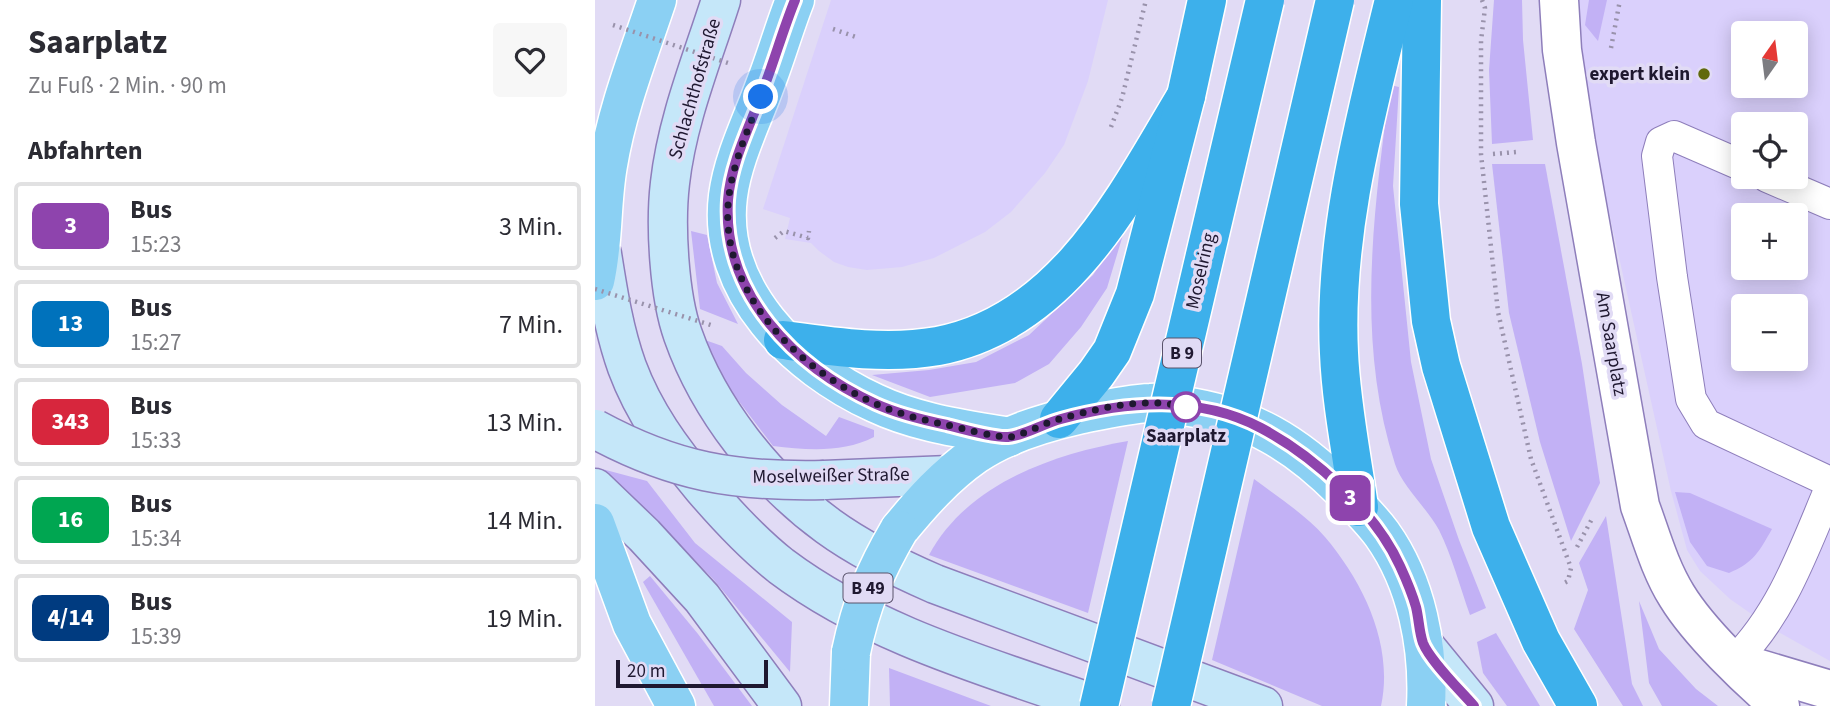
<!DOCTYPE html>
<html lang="de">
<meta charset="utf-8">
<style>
body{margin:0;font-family:"Source Sans 3",sans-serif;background:#f7f7f7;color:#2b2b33;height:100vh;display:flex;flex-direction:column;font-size:26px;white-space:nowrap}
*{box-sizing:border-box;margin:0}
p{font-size:23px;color:#7c7c81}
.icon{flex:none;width:38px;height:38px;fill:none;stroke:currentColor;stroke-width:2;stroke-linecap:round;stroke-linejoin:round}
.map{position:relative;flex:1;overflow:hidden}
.panel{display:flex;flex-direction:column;background:#fff;width:595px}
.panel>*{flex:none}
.badge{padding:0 14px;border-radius:10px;font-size:24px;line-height:46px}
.needle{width:46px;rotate:14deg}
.tools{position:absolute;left:1136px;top:21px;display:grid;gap:14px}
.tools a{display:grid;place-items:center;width:77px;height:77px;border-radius:7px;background:#fff;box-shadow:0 4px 18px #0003;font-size:35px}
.scale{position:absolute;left:21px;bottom:18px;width:152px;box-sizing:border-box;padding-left:7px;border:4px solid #1f1830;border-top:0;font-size:19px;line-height:24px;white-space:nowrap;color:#1f1830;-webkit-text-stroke:5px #e1dbf5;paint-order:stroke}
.you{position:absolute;width:35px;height:35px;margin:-18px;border:5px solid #fff;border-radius:50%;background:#1a73e8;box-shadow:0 0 0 10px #1a73e833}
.map>.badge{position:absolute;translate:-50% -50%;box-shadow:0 0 0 4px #fff}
h2{padding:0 28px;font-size:26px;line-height:63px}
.round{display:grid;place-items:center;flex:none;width:74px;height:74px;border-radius:7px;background:#f7f7f7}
.overview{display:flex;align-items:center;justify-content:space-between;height:119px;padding:0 28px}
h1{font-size:33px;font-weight:700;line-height:52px}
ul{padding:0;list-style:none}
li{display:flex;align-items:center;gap:21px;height:88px;margin:0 14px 10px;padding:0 14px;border:4px solid #e1e1e2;border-radius:7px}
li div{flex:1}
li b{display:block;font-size:26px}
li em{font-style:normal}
li .badge{min-width:77px;font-weight:700;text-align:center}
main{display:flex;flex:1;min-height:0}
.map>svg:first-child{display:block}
.built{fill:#dad0fc;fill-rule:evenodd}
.green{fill:#c2b1f5}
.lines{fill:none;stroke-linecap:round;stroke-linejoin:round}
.lane-casing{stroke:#8e7ebb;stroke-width:32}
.street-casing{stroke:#8e7ebb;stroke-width:41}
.secondary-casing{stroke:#8e7ebb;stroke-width:41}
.primary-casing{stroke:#fff;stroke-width:41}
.highway-casing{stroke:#fff;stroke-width:41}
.path{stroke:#9992ab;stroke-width:4.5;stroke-dasharray:2 5;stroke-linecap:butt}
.lane{stroke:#fff;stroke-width:30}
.street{stroke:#fff;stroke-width:38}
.secondary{stroke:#c5e7f9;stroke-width:38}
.primary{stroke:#8bd0f3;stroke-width:38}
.highway{stroke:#3db0eb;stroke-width:38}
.secondary-bridge-casing{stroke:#8e7ebb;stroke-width:41;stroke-linecap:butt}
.primary-bridge-casing{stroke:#fff;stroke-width:41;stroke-linecap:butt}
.highway-bridge-casing{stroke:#fff;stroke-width:41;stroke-linecap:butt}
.path-bridge{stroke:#9992ab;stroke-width:4.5;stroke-dasharray:2 5;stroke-linecap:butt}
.secondary-bridge{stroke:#c5e7f9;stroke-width:38}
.primary-bridge{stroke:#8bd0f3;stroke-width:38}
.highway-bridge{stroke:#3db0eb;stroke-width:38}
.line-casing{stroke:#fff;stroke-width:16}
.line{stroke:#8e44ad;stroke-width:10}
.walk{stroke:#1f1830;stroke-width:7;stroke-dasharray:0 12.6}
.poi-dot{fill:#60690c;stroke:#e1dbf5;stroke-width:2.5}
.stop-dot{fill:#fff;stroke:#8e44ad;stroke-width:3.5}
.labels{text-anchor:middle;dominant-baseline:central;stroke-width:7;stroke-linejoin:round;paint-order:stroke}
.shield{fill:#e1dbf5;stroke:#59526b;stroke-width:2}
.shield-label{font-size:18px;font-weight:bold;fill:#1f1830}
.poi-label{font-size:19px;font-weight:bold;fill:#1f1830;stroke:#e1dbf5;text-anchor:end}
.street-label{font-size:19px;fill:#1f1830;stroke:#e1dbf5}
.stop-label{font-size:19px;font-weight:bold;fill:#1f1830;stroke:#e1dbf5}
</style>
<main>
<section class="panel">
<div class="overview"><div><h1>Saarplatz</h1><p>Zu Fuß · 2 Min. · 90 m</p></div><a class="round"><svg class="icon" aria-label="heart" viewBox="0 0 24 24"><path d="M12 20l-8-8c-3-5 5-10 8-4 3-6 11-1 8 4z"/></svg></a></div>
<h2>Abfahrten</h2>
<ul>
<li><span class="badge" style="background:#8e44ad;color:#fff">3</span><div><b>Bus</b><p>15:23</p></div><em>3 Min.</em></li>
<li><span class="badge" style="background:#0072bc;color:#fff">13</span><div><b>Bus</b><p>15:27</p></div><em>7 Min.</em></li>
<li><span class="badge" style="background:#d7263d;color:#fff">343</span><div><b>Bus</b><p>15:33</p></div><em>13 Min.</em></li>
<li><span class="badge" style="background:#00a651;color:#fff">16</span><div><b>Bus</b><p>15:34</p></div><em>14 Min.</em></li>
<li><span class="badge" style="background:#003b80;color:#fff">4/14</span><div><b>Bus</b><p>15:39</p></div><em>19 Min.</em></li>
</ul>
</section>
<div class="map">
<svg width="1235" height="706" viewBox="0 0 1235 706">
<rect width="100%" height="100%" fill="#e1dbf5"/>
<!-- built -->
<g class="built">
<polygon points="236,0 513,0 493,81 469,145 450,173 416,212 390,232 339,258 307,267 272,270 253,267 239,262 224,251 216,243 190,239 195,218 168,209"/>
<path d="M983 0H1235V661L1178 629 1135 599 1105 571 1092 550 1076 491 1008 185 982 42ZM1148 33H1200V86H1148ZM1148 124H1200V177H1148ZM1148 215H1200V268H1148ZM1148 306H1200V359H1148Z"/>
</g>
<!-- green -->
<g class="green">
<polygon points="899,0 927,0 928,40 938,140 897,144 894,70"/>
<polygon points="994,0 1012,0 1003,41 990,25"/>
<path d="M795 85 804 87 798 186 816 362 836 459 864 540 891 608 875 615C865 587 857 556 844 530 832 508 807 486 800 464 760 340 779 211 795 85Z"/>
<polygon points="897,164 950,164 987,364 1005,483 976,541 945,442 914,313"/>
<polygon points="530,228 512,288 486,327 454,364 420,383 335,397 277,375 334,370 381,362 434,335 498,275"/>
<polygon points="96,231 112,235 122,283 143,324 105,309"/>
<path d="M110 340 127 346 151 373 187 405 231 436 244 417 279 430V437C248 453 212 450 178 446L133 387Z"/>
<path d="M533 441 493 613 334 555C372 484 458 454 533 441Z"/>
<polygon points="7,469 52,481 100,543 197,622 195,672 119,580 63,522"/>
<path d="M659 479C683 497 711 515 730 537 769 583 799 646 786 706H727L617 660Z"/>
<path d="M1080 492 1095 493 1177 529C1164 552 1158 563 1134 573L1112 566 1095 542Z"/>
<polygon points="1011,516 1037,684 1048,706 1028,706 979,629 993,590 984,563"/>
<polygon points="55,576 103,634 157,706 119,706 48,582"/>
<polygon points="1044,601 1064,649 1101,689 1123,706 1067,706 1054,683"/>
<polygon points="901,633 945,706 912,706 888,673 882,642"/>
<polygon points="294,668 396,706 295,706"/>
</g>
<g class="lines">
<!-- lane casing -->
<g class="lane-casing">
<g id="lane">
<polyline points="1148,166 1079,136 1066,142 1062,156 1077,277 1096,399 1111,424 1235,482"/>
<polyline points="1172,177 1235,204"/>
<path d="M1139 661C1187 614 1209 549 1235 488"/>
</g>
</g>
<!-- street casing -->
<g class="street-casing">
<g id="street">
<path d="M964 0 967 50 981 143 1045 506C1056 536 1065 569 1082 596 1104 632 1153 679 1185 706"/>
<polyline points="1141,662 1235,690"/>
</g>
</g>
<!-- secondary casing -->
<g class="secondary-casing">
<g id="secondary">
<path d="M126 0C107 60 82 120 75 183 70 225 74 296 88 335 114 409 170 480 233 526 266 550 303 568 340 584L668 706"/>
<path d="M7 254C13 292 19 331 32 367 49 413 77 451 108 488 132 516 157 543 186 566 279 636 397 668 505 706"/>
<polyline points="229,480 354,475"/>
<polyline points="0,488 49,535 107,598 187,706"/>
<polyline points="829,645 879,706"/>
</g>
</g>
<!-- primary casing -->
<g class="primary-casing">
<g id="primary">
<path d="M200 0C189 28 181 57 170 85 157 121 138 158 133 196 121 290 201 367 280 403 322 423 369 429 414 437"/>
<path d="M0 281C9 243 6 204 13 165 22 109 44 54 62 0"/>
<polyline points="0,523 37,624 81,706"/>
<path d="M304 530C327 502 350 476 380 455 409 435 448 423 483 415 507 410 531 404 556 403 566 402 577 405 588 406 654 415 702 444 748 491 762 505 776 519 787 534 822 583 834 648 831 706"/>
<polyline points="254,706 256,652"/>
</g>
</g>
<!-- highway casing -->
<g class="highway-casing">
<g id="highway">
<polyline points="827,0 824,204 836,321 846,366 896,527 946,641 983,706"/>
<path d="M188 340C239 347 292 355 343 346 469 322 531 196 591 96"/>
<polyline points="464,419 501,374 517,351 540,294 591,96 612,0"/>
<path d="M764 507C757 457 746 403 744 353 738 234 771 115 799 0"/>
</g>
</g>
<!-- path -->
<g class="path">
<polyline points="887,0 890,8 886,41 886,154 903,312 936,459 976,568 973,581 969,583"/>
<polyline points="238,29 264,38"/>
<polyline points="1016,48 1025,0"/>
<polyline points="516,127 527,98 551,0"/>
<polyline points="898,154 922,152"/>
<polyline points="180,238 189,231 213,238 214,231"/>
<polyline points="982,547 998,517"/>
</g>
<!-- lane -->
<use href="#lane" class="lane"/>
<!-- street -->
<use href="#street" class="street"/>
<!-- secondary -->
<use href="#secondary" class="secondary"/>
<!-- primary -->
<use href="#primary" class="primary"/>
<!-- highway -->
<use href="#highway" class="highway"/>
<!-- secondary-bridge casing -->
<g class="secondary-bridge-casing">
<path id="secondary-bridge" d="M0 429C79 472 140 482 229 480"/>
</g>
<!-- primary-bridge casing -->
<g class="primary-bridge-casing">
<path id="primary-bridge" d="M256 652C266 604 280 571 304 530"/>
</g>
<!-- highway-bridge casing -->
<g class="highway-bridge-casing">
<g id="highway-bridge">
<polyline points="504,706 670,0"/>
<polyline points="576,706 740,0"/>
</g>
</g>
<!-- path-bridge -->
<g class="path-bridge">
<polyline points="18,25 133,63"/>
<polyline points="0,289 119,326"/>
</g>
<!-- secondary-bridge -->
<use href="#secondary-bridge" class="secondary-bridge"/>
<!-- primary-bridge -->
<use href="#primary-bridge" class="primary-bridge"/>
<!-- highway-bridge -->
<use href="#highway-bridge" class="highway-bridge"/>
</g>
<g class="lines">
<!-- line casing -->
<g class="line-casing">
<path id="line" d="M200 0C189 27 181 55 171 82 158 120 136 160 133 200 127 294 200 367 281 404 303 414 328 420 352 425 367 429 399 438 413 437 428 436 450 423 466 419 532 401 603 395 666 428 719 456 780 511 805 566 811 579 817 593 821 607 824 619 824 632 828 643 835 661 866 691 879 706"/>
</g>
<!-- line -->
<use href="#line" class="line"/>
<!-- walk -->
<path class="walk" d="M166 97C150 137 130 180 133 224 138 306 210 372 281 404 304 414 328 420 352 425 366 428 402 438 415 437 432 434 448 423 465 419 494 411 528 402 559 403 573 403 587 406 601 408L591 407"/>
</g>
<!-- markers -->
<circle class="poi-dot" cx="1109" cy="74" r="7"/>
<circle class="stop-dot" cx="591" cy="407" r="14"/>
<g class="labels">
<!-- shield labels -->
<g class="shield">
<rect x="568" y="338.5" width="38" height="29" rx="5"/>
<rect x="248.5" y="573.5" width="49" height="29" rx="5"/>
</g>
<g class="shield-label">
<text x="587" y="353">B 9</text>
<text x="273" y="588">B 49</text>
</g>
<!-- poi labels -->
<g class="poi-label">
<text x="1095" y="74">expert klein</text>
</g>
<!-- street labels -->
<g class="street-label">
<text transform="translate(100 89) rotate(-74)">Schlachthofstraße</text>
<text transform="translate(606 271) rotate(-77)">Moselring</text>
<text transform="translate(1016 344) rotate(80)">Am Saarplatz</text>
<text transform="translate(236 476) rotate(-1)">Moselweißer Straße</text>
</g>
<!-- stop labels -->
<g class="stop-label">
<text x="591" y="436">Saarplatz</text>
</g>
</g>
</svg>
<div class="tools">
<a><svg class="needle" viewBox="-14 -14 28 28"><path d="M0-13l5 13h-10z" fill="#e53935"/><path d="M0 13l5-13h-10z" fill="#7c7c81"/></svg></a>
<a><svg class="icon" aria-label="locate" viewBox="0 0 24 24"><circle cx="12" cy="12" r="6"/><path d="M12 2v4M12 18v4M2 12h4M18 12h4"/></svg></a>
<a>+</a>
<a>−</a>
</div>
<div class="scale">20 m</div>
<div class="you" style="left:166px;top:97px"></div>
<b class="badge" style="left:755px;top:498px;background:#8e44ad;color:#fff">3</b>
</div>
</main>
